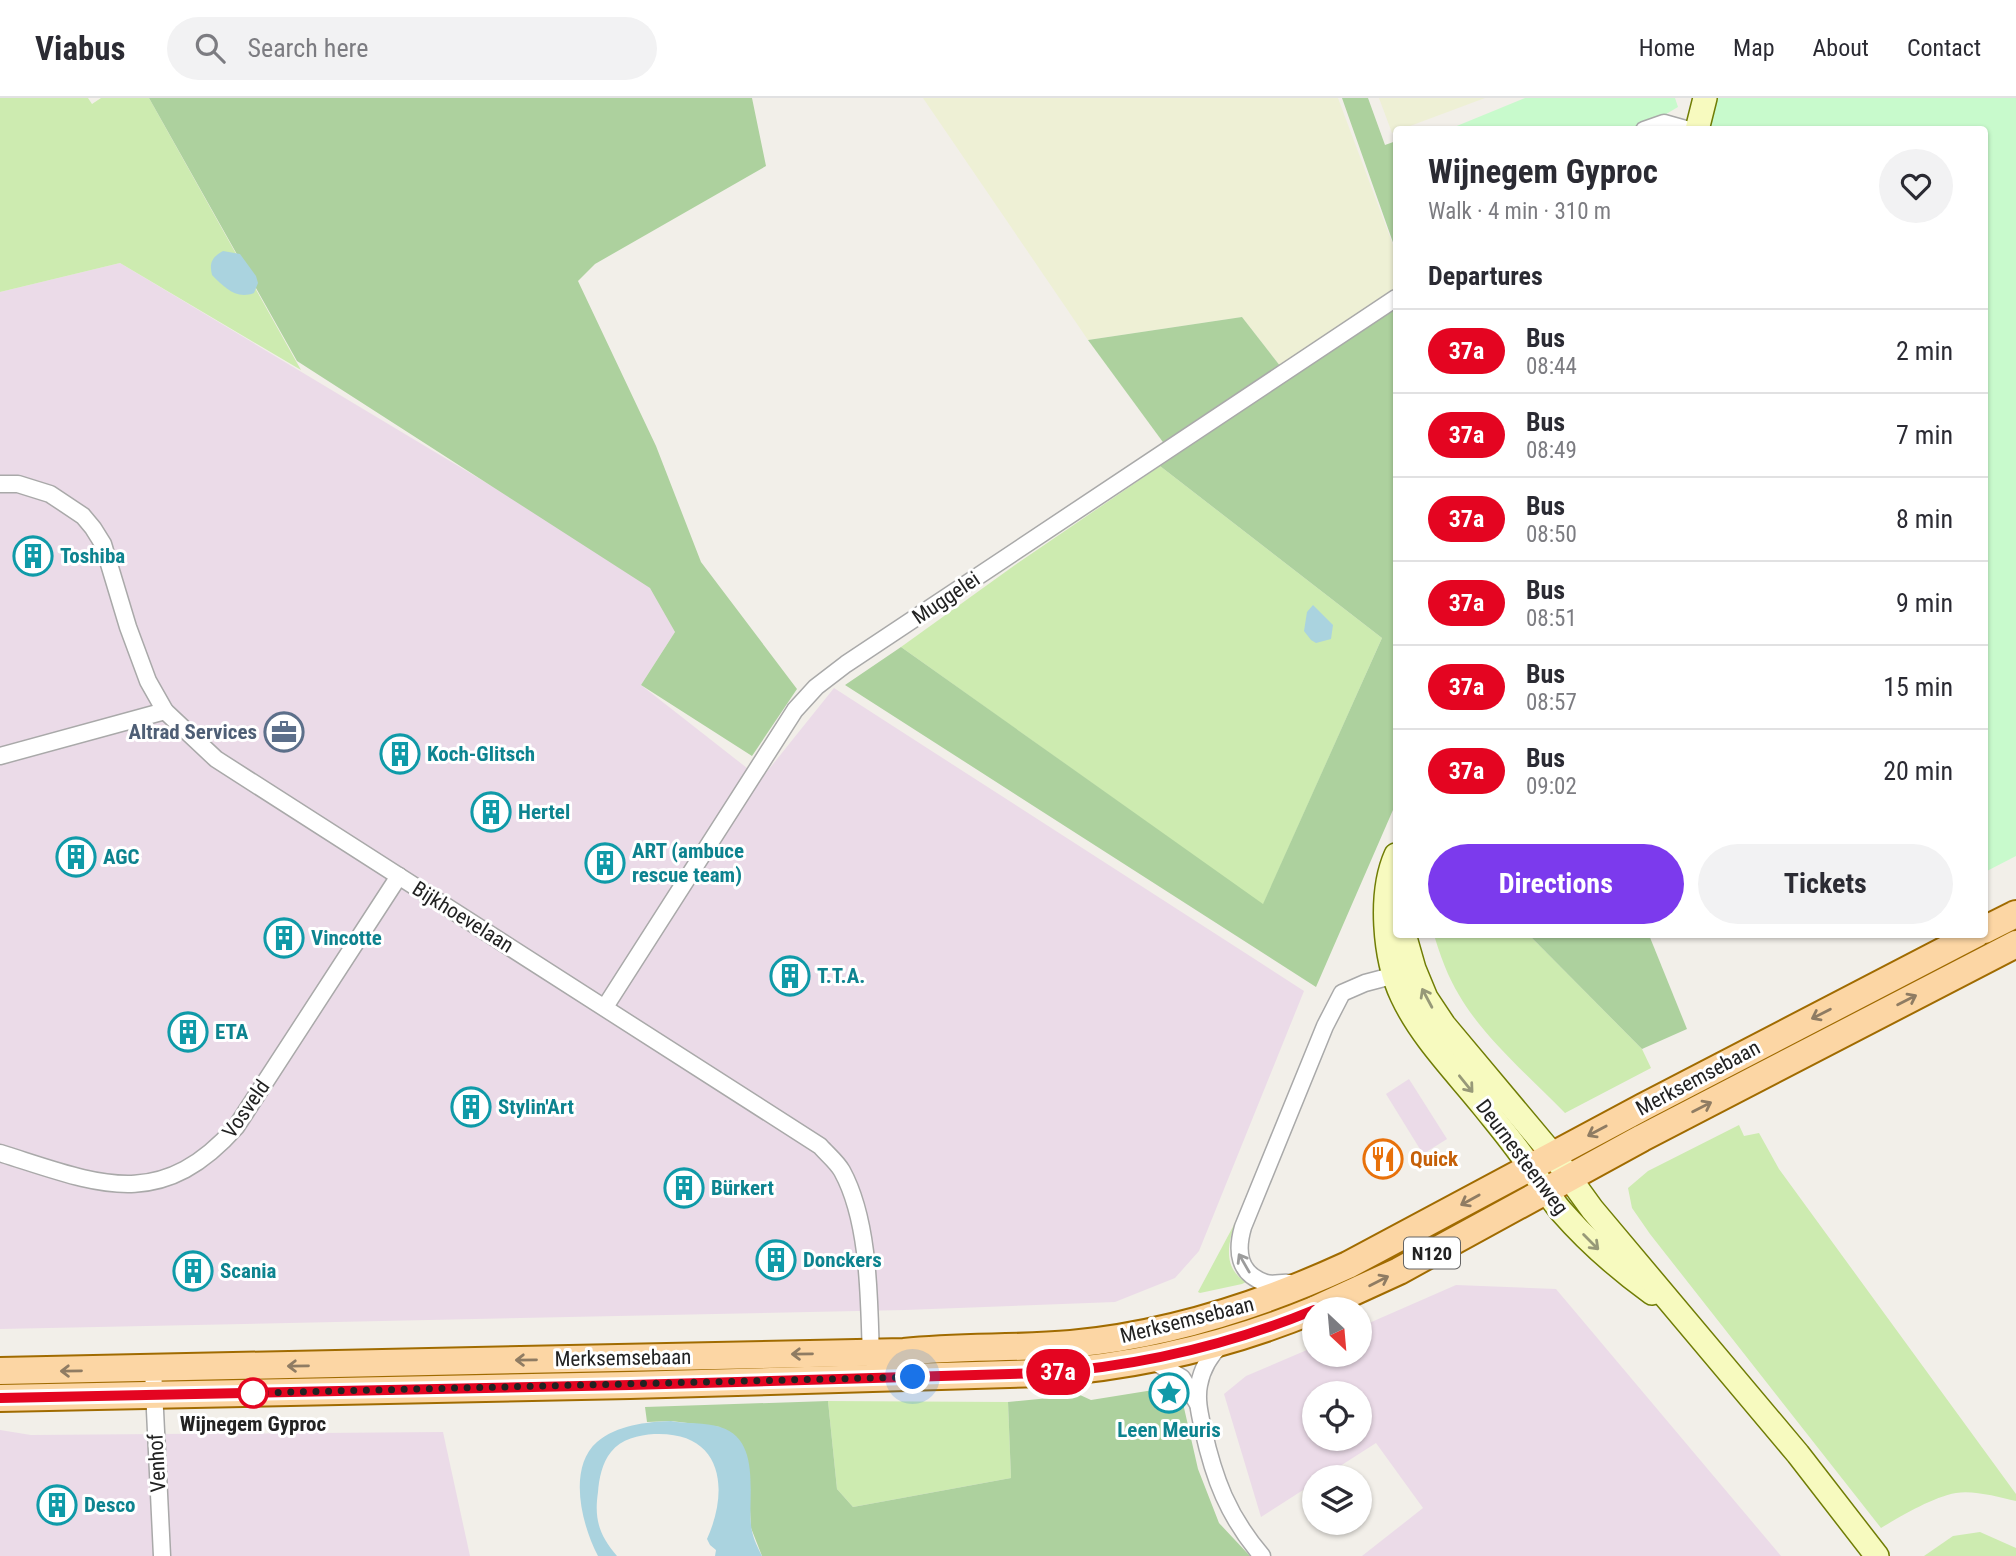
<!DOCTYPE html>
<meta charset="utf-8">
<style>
body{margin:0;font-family:"Roboto Condensed",sans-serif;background:#f2f2f3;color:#2b2b33;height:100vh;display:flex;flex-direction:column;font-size:26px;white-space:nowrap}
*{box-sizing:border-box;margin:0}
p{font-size:23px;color:#7c7c81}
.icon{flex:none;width:38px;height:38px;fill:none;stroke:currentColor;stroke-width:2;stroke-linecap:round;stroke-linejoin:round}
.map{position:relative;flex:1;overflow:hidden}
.drawer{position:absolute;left:1393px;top:28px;width:595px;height:812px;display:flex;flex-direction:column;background:#fff;border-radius:7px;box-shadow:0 2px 5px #0004}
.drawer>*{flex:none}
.badge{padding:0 14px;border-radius:23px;font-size:24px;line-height:46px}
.needle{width:46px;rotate:154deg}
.tools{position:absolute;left:1302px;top:1199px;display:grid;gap:14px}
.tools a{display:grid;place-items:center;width:70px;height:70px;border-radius:50%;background:#fff;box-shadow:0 2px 5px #0004;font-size:35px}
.you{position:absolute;width:35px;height:35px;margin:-18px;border:5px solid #fff;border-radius:50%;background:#1a73e8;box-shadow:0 0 0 10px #1a73e833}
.map>.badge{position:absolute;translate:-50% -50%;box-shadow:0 0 0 4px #fff}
h2{padding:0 35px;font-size:26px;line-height:63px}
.round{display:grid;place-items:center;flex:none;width:74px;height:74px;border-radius:37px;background:#f2f2f3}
.overview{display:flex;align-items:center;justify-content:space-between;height:119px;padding:0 35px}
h1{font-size:33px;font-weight:700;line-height:52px}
.action{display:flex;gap:14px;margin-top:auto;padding:14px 35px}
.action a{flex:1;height:80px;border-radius:42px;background:#7c3aed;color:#fff;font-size:28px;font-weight:700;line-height:80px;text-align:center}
.action a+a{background:#f2f2f3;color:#2b2b33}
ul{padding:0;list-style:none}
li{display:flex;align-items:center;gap:21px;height:84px;padding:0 35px;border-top:2px solid #e1e1e2}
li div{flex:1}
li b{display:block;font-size:26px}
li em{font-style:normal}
li .badge{min-width:77px;font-weight:700;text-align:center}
header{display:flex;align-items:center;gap:42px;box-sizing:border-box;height:98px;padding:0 35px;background:#fff;border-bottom:2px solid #e1e1e2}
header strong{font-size:33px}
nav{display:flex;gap:38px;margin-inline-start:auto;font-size:24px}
.search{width:490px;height:63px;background:#f2f2f3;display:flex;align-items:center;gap:18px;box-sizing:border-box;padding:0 24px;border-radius:38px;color:#7c7c81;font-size:26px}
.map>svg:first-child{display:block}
.industrial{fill:#ebdbe8;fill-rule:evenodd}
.farmland{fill:#eef0d5}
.grass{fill:#cdebb0}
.forest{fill:#add19e}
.park{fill:#c8facc}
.water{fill:#aad3df}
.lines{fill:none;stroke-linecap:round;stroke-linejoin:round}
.street-casing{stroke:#a9a9a9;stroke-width:19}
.secondary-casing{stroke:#707d05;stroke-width:26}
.primary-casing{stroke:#a06b00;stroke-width:30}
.street{stroke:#fff;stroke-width:16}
.secondary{stroke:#f7fabf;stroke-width:23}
.primary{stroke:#fcd6a4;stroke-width:26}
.oneway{stroke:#979978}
.oneway2{stroke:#8f7c63}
.oneway3{stroke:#9c9c9c}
.line-casing{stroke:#fff;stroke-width:16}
.line{stroke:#e40521;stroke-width:10}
.walk{stroke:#222;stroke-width:7;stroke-dasharray:0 12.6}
.stop-dot{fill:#fff;stroke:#e40521;stroke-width:3.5}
.labels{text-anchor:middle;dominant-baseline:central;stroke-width:6;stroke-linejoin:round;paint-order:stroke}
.shield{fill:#fff;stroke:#646464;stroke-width:2}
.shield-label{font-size:19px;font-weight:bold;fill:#222}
.culture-label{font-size:21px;font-weight:bold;fill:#0d838f;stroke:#fff;text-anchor:start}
.street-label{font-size:21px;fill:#222;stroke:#fff}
.service-label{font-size:21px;font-weight:bold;fill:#4e5e75;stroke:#fff;text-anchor:end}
.food-label{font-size:21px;font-weight:bold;fill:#c56008;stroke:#fff;text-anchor:start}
.stop-label{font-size:21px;font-weight:bold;fill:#222;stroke:#fff}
</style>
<header>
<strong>Viabus</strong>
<div class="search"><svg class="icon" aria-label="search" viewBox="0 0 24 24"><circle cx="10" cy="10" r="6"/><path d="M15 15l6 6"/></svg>Search here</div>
<nav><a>Home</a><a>Map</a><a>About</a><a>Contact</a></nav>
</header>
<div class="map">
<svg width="2016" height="1458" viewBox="0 0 2016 1458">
<rect width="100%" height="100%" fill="#f2efe9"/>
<!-- industrial -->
<g class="industrial">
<polygon points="120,165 500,393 651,490 675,534 641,587 761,681 834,590 1304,893 1199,1153 1175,1180 1115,1204 905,1212 0,1231 0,194"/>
<polygon points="1409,981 1447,1041 1423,1056 1386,996"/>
<path d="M1456 1187 1556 1191 1781 1458H1362L1423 1410 1376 1345 1323 1379H1314V1385L1261 1419 1224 1296 1246 1278 1314 1249V1256H1360V1229ZM1314 1295H1360V1340H1314Z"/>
<polygon points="0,1332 31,1337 443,1334 470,1458 0,1458"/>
</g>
<!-- farmland -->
<g class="farmland">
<polygon points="923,0 1338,0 1396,155 1396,200 1284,273 1242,219 1088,242"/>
<polygon points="1379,0 1485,0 1402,31 1396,32 1392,35"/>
</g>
<!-- grass -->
<g class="grass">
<polygon points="0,0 88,0 92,6 101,0 149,0 301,272 120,165 0,194"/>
<polygon points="1160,368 1382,540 1263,807 901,549 1015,467"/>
<path d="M1434 837H1529L1642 951 1651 970 1565 1015C1531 980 1483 939 1459 897 1448 879 1440 857 1434 837Z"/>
<path d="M1739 1027 1744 1038 1759 1035 1779 1071 2016 1396V1403C1998 1399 1974 1392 1956 1395 1933 1399 1901 1418 1881 1430L1650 1136 1632 1110 1628 1090 1648 1073Z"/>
<path d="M1236 1123C1228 1144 1222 1170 1246 1184L1242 1186 1200 1195 1198 1194Z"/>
<polygon points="828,1303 1008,1304 1011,1380 853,1409 837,1391"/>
<polygon points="1980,1434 2016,1450 2016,1458 1924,1458 1953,1438"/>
</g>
<!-- forest -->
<g class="forest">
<polygon points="149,0 752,0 766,68 595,166 578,183 656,348 701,464 797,591 752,658 641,587 675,534 650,490 297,263"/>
<polygon points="1342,0 1368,0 1385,47 1396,43 1396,153"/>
<polygon points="1396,210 1396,705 1316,889 845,587 901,549 1263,806 1382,540 1160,368"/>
<polygon points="1242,219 1284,273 1168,351 1088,242"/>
<polygon points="1529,837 1649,837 1687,931 1642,951"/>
<polygon points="1172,1289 1182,1301 1198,1371 1219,1425 1250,1458 762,1458 751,1430 750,1412 720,1329 671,1323 647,1324 645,1309 828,1303 837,1391 853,1409 1011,1380 1008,1304 1080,1297 1091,1302"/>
</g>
<!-- park -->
<g class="park">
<polygon points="1525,0 1675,0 1678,9 1641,31 1447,32"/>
<polygon points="1713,0 2016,0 2016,758 1985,774 1984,32 1704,32"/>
</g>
<!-- water -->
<g class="water">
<path d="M223 153 240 156 256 178 258 185 254 195C236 202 224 189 212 177 209 165 212 159 223 153Z"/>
<polygon points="1313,507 1333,527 1331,541 1316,545 1311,542 1304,533 1307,514"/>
<path d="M671 1323C686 1326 705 1324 720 1329 761 1341 748 1396 751 1427 752 1438 757 1448 762 1458H715L716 1452 710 1447 707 1441C730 1390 722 1333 654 1336 639 1337 621 1341 611 1354 602 1365 599 1381 598 1394 594 1421 599 1437 617 1458H598C582 1428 567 1370 597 1344 617 1327 646 1324 671 1323Z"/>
</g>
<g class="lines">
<!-- street casing -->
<g class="street-casing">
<g id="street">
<polyline points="1644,32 1664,25 1689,32"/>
<path d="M0 386H18L50 396 83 418 93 430 103 446 128 529 148 583 165 613 216 661 820 1048C827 1056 837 1064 842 1073 870 1124 869 1203 871 1261"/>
<polyline points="0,658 165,613"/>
<polyline points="605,909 795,612 816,589 846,566 1396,200"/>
<path d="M0 1055C96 1085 159 1116 236 1029L399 778"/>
<path d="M1289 1185C1282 1184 1274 1187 1266 1185 1238 1176 1236 1153 1243 1129L1325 928 1342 895 1365 885 1403 875"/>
<path d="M1222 1246C1210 1257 1202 1270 1199 1287 1196 1302 1200 1317 1203 1331 1214 1381 1228 1418 1262 1458"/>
<polyline points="1150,1261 1182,1280 1198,1306"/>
<polyline points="153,1271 162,1458"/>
</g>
</g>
<!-- secondary casing -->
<g class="secondary-casing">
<g id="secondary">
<polyline points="1697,32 1705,0"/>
<path d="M1396 757C1379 795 1384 860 1402 898 1421 939 1456 974 1484 1009 1500 1029 1516 1048 1530 1069 1540 1083 1549 1099 1561 1113 1588 1144 1619 1171 1652 1195"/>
<polyline points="1404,836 1414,871 1426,900 1444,927 1553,1057 1592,1111 1798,1356 1877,1458"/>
</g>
</g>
<!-- primary casing -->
<g class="primary-casing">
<g id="primary">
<polyline points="1984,832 2016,816"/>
<polyline points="1316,1211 1399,1173 1642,1040 2016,846"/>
<path d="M0 1273 904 1254C959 1248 1015 1251 1071 1246 1167 1237 1261 1207 1348 1167L1643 1009 1976 836"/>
<path d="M0 1300 630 1287 1046 1275C1138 1268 1229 1247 1314 1212"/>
</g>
</g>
<!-- street -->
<use href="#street" class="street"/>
<!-- secondary -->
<use href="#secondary" class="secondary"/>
<!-- primary -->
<use href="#primary" class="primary"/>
</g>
<!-- one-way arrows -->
<defs><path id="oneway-shaft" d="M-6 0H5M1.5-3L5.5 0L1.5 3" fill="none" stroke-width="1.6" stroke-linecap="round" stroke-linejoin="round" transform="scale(1.75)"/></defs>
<g class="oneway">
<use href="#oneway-shaft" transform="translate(1427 900) rotate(-118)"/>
<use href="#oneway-shaft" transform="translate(1466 986) rotate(51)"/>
<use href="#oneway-shaft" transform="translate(1591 1144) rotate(45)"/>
</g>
<g class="oneway2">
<use href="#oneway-shaft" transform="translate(1907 902) rotate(-27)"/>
<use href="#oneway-shaft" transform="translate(1821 916) rotate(153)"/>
<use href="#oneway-shaft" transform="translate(1702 1009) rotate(-27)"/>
<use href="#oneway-shaft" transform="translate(1597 1033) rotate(152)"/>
<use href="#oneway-shaft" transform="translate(1470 1102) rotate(151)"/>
<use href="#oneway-shaft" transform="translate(1379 1183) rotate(-27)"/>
<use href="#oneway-shaft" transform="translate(802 1256) rotate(179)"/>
<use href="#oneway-shaft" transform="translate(526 1262) rotate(179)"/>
<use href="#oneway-shaft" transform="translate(298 1268) rotate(179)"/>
<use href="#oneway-shaft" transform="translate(71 1273) rotate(179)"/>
</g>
<use class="oneway3" href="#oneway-shaft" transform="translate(1244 1165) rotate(-120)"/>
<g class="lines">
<!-- line casing -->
<g class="line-casing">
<path id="line" d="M0 1300 630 1287 1046 1275C1138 1268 1229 1247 1314 1212"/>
</g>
<!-- line -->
<use href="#line" class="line"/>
<!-- walk -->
<polyline class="walk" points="253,1295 913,1279"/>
</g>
<!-- icons -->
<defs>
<g id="building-ring" transform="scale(2.0125)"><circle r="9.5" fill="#fff" stroke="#0f9aa8" stroke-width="1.5"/><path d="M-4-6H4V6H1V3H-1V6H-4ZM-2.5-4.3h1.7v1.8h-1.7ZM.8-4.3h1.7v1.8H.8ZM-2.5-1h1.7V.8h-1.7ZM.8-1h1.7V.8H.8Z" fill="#0f9aa8"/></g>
<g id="office-ring" transform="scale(2.0125)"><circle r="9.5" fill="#fff" stroke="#5c6f8a" stroke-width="1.5"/><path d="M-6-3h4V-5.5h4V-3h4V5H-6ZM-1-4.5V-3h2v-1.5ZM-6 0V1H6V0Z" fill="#5c6f8a"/></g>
<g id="restaurant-ring" transform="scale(2.0125)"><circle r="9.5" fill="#fff" stroke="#e8710a" stroke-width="1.5"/><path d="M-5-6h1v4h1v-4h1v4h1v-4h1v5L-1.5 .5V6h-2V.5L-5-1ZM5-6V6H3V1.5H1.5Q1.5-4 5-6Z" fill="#e8710a"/></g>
<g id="sight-ring" transform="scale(2.0125)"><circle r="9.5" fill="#fff" stroke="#0f9aa8" stroke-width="1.5"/><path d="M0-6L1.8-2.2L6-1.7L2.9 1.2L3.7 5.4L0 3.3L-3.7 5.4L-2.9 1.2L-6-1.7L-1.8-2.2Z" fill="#0f9aa8"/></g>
</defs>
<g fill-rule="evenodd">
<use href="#building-ring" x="33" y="458"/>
<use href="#office-ring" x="284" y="634"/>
<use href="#building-ring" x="400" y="656"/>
<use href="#building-ring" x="491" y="714"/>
<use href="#building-ring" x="76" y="759"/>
<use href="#building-ring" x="605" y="765"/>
<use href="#building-ring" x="284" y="840"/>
<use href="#building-ring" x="790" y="878"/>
<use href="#building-ring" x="188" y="934"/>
<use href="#building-ring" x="471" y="1009"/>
<use href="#restaurant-ring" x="1383" y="1061"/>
<use href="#building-ring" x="684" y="1090"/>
<use href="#building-ring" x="776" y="1162"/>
<use href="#building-ring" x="193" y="1173"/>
<use href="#sight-ring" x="1169" y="1295"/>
<use href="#building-ring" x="57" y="1407"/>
</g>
<!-- markers -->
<circle class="stop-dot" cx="253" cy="1295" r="14"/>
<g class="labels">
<!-- shield labels -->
<rect class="shield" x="1404" y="1139.5" width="56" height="31" rx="5"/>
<g class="shield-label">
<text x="1432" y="1155">N120</text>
</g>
<!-- culture labels -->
<g class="culture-label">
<text x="60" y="458">Toshiba</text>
<text x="427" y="656">Koch-Glitsch</text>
<text x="518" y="714">Hertel</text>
<text x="632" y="753">ART (ambuce<tspan x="632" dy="24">rescue team)</tspan></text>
<text x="103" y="759">AGC</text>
<text x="311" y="840">Vincotte</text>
<text x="817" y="878">T.T.A.</text>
<text x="215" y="934">ETA</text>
<text x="498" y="1009">Stylin'Art</text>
<text x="711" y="1090">Bürkert</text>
<text x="803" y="1162">Donckers</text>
<text x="220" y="1173">Scania</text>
<text x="1169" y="1332" text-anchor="middle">Leen Meuris</text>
<text x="84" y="1407">Desco</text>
</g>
<!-- street labels -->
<g class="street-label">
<text transform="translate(946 500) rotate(-34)">Muggelei</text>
<text transform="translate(463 819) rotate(32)">Bijkhoevelaan</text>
<text transform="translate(1698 980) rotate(-28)">Merksemsebaan</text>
<text transform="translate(246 1011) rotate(-55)">Vosveld</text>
<text transform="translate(1522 1059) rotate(53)">Deurnesteenweg</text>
<text transform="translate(1187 1222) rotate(-14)">Merksemsebaan</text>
<text transform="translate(623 1260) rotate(-1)">Merksemsebaan</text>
<text transform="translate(157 1365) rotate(-93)">Venhof</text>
</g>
<!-- service labels -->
<g class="service-label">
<text x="257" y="634">Altrad Services</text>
</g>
<!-- food labels -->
<g class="food-label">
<text x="1410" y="1061">Quick</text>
</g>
<!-- stop labels -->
<g class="stop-label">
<text x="253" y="1326">Wijnegem Gyproc</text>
</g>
</g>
</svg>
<div class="tools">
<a><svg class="needle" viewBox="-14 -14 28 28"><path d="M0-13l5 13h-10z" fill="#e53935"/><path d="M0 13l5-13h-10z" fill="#7c7c81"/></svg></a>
<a><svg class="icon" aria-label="locate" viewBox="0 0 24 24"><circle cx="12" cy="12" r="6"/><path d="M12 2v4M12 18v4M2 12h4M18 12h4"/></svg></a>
<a><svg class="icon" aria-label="layers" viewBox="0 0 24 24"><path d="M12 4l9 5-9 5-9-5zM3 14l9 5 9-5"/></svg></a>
</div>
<div class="you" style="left:913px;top:1279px"></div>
<b class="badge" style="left:1058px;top:1274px;background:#e40521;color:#fff">37a</b>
<section class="drawer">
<div class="overview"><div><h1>Wijnegem Gyproc</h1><p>Walk · 4 min · 310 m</p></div><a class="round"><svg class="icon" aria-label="heart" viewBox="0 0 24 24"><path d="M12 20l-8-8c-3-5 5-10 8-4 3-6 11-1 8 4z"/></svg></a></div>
<h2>Departures</h2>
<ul>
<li><span class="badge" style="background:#e40521;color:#fff">37a</span><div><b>Bus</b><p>08:44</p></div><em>2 min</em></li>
<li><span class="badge" style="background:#e40521;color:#fff">37a</span><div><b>Bus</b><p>08:49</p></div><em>7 min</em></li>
<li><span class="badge" style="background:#e40521;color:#fff">37a</span><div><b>Bus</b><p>08:50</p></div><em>8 min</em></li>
<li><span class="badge" style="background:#e40521;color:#fff">37a</span><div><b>Bus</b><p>08:51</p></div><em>9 min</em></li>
<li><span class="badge" style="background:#e40521;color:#fff">37a</span><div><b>Bus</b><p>08:57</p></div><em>15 min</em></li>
<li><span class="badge" style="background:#e40521;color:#fff">37a</span><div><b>Bus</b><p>09:02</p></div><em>20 min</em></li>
</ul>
<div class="action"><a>Directions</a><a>Tickets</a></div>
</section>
</div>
